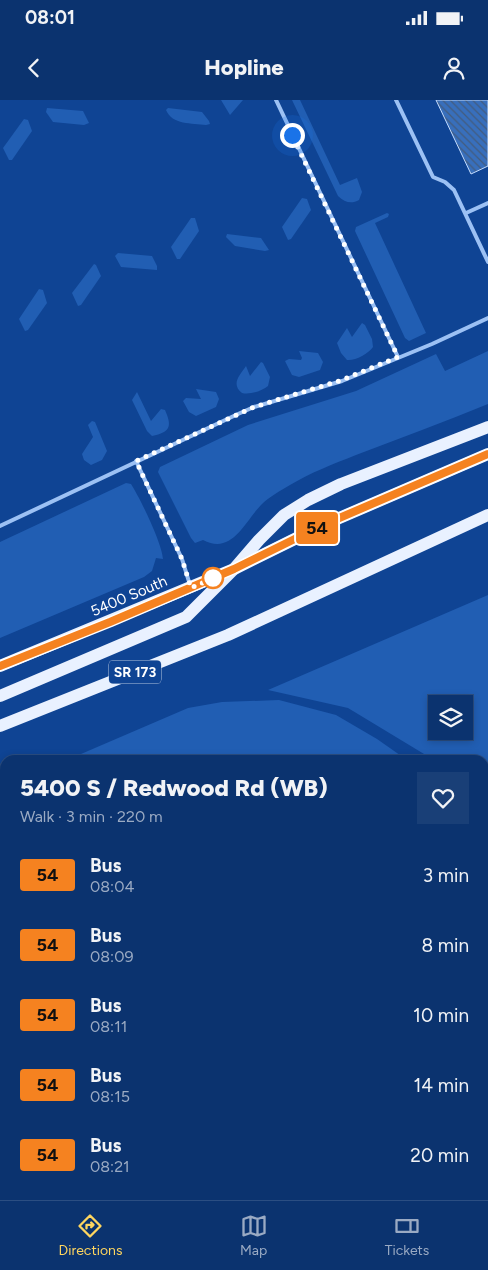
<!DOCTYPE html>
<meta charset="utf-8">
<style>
body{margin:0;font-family:Figtree,sans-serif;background:#193f77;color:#f1f3f6;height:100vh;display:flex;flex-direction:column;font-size:19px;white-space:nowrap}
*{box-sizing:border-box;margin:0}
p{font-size:16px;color:#9aaac3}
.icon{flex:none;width:28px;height:28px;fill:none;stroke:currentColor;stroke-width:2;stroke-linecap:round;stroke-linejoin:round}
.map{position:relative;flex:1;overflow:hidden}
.sheet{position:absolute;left:0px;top:655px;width:489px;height:445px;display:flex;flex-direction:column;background:#0b336f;border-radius:15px 15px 0 0;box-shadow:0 2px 8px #0003,0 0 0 1px #2b4e82}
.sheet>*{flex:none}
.badge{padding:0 10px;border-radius:4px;font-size:18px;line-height:32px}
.controls{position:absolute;left:428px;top:595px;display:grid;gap:10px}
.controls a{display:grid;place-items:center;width:45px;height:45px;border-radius:0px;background:#0b336f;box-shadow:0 2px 8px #0003,0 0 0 1px #2b4e82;font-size:25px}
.you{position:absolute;width:25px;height:25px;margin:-12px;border:4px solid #fff;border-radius:50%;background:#1a73e8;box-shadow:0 0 0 8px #1a73e833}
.map>.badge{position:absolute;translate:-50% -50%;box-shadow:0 0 0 2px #fff}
.round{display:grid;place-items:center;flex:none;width:52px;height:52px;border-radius:0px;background:#193f77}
.overview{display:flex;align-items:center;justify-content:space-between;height:85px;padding:0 20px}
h1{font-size:24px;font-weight:800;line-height:38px}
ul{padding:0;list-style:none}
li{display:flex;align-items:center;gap:15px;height:70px;padding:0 20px}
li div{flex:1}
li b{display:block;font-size:19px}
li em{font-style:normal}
li .badge{min-width:55px;font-weight:700;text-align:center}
.status{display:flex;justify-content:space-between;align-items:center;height:35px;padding:0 25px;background:#0b336f;direction:ltr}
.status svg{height:14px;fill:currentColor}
header{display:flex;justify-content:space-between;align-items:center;height:65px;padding:0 20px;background:#0b336f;font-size:22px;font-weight:800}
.dock{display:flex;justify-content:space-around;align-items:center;height:70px;border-top:1px solid #2b4e82;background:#0b336f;font-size:14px;color:#9aaac3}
.dock a{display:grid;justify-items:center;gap:2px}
.dock .current{color:#ffd65f}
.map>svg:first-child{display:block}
.green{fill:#215eb3;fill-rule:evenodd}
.building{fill:url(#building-back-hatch);stroke:#c4dcfe}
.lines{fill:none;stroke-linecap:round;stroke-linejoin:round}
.service{stroke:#9cc1f4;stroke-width:4}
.primary{stroke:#e9f1ff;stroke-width:12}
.line-casing{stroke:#fff;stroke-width:11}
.line{stroke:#f58220;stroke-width:8}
.walk{stroke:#fff;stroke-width:5;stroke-dasharray:0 9}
.stop-dot{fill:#fff;stroke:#f58220;stroke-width:2.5}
.labels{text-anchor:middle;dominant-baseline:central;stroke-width:5;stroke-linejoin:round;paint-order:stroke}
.shield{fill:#0f4494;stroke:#b7c7df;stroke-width:1}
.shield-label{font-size:14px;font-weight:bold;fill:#fff}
.street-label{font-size:15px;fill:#fff;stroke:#0f4494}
</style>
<div class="status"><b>08:01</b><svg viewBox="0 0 49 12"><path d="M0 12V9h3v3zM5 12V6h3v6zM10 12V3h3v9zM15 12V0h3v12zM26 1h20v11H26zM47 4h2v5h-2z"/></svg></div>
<header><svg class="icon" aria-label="back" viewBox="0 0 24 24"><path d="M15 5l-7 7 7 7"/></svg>Hopline<svg class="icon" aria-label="person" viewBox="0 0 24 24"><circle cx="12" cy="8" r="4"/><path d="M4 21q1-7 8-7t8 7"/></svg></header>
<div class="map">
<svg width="488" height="1100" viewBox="0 0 488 1100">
<defs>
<pattern id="building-back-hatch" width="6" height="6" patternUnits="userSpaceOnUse" patternTransform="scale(1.25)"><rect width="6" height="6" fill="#386fbc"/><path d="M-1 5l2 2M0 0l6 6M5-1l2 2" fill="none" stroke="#435c7e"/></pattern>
</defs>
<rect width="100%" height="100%" fill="#0f4494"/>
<!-- green -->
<g class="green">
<polygon points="221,0 243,0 230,15"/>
<path d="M292 0H300L340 85 357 78 362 92 359 100C352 104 345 103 338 96Z"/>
<polygon points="47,8 83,11 89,23 84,25 53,22 46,12"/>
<path d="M168 8 202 12 209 21 210 24 206 25C192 23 172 25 166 10Z"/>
<polygon points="24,19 28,20 32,31 12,60 9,60 3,48"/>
<polygon points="302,98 307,99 311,110 291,139 288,140 282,127"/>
<polygon points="387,113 389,114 388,117 375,123 426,233 409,241 405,238 355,131 356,127"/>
<polygon points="191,118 195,118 199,131 180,159 177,159 171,147"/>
<polygon points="227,134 261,138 269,150 265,151 235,146 226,137"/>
<polygon points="118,153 152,156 157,166 157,170 121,167 115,156"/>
<polygon points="94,164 96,165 101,176 81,205 78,206 72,193"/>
<polygon points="39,189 43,190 47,203 28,230 25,231 19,219"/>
<path d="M362 223 365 225 372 239 373 247C368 254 355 261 347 260L341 253 337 243 347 228 352 237Z"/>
<polygon points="299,251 318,253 323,262 320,270 299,277 292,275 285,261 289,259 301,260 302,258"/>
<path d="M488 251V304C444 322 400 338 356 355 333 364 310 373 290 385 280 391 269 397 261 405 244 423 232 455 203 440L195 443 191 438 158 372 160 367 248 325 356 291 436 254 445 271Z"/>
<path d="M261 262 263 263 270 277 268 286C262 291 250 295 242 293 231 284 239 276 246 266L250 276Z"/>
<polygon points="196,289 216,292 219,299 216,307 196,316 189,312 183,301 186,298 201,299"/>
<path d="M137 292 151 321 161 309 165 310C172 326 171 332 152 336L147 331 132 300Z"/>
<polygon points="92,321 95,322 107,351 102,360 91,365 84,360 82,354 93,337 88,325"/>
<path d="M126 383 131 384C140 398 162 443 163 459L156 458 152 471 144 477 0 538V442Z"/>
<path d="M488 495V753L484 746V660H431L429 657 348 608 268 590ZM436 604H464V631H436Z"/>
<polygon points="279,600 336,615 377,639 407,660 67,660 188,608 222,602"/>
<polygon points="0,720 5,732 5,885 0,874"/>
<polygon points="484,764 488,772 488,890 484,892"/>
<polygon points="0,905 5,911 5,969 0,958"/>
<polygon points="0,1014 5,1025 5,1095 36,1095 38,1100 0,1100"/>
<polygon points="215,1095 295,1095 297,1100 206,1100 216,1098"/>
<polygon points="309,1095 364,1095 367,1100 311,1100"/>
</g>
<!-- building -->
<polygon class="building" points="436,0 488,0 488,66 471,74"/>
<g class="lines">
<!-- service -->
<g class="service">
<polyline points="276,0 398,257"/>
<polyline points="396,0 433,77 445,82 454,90 488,162"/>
<polyline points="466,113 488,103"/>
<polyline points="136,361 182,459 190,485"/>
<polyline points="0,426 238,314 254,307 342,281 432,244 488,218"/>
</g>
<!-- primary -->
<g class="primary">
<polyline points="0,566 234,469 323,425 488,354"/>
<polyline points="0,596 186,517 234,469 259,440 284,415 308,400 341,384 488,327"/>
<polyline points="0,626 228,535 488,415"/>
</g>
</g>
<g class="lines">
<!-- line casing -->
<g class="line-casing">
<polyline id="line" points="0,566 110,522 234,469 323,425 488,354"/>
</g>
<!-- line -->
<use href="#line" class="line"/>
<!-- walk -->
<polyline class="walk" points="213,478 220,475 191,488 182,459 136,361 254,307 342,280 398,257 292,35"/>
</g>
<!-- markers -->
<circle class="stop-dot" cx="213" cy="478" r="10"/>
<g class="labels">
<!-- shield labels -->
<rect class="shield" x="109" y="560.5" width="52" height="23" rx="4"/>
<g class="shield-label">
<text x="135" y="572">SR 173</text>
</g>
<!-- street labels -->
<g class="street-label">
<text transform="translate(129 496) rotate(-23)">5400 South</text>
</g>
</g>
</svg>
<div class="controls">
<a><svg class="icon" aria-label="layers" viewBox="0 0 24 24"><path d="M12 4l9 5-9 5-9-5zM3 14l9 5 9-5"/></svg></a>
</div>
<div class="you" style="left:292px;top:35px"></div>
<b class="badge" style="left:317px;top:428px;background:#f58220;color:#111">54</b>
<section class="sheet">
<div class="overview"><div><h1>5400 S / Redwood Rd (WB)</h1><p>Walk · 3 min · 220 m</p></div><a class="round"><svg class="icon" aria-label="heart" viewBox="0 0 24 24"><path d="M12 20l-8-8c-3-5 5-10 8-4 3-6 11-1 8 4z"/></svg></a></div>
<ul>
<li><span class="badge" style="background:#f58220;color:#111">54</span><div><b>Bus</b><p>08:04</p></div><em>3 min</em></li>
<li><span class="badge" style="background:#f58220;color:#111">54</span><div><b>Bus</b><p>08:09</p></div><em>8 min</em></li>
<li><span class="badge" style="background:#f58220;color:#111">54</span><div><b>Bus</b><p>08:11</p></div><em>10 min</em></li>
<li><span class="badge" style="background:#f58220;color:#111">54</span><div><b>Bus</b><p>08:15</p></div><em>14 min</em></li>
<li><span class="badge" style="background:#f58220;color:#111">54</span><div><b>Bus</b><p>08:21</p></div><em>20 min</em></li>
</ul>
</section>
</div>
<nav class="dock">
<a class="current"><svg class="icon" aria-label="directions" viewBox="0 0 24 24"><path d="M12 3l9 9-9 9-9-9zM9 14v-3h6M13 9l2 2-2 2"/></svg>Directions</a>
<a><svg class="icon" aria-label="map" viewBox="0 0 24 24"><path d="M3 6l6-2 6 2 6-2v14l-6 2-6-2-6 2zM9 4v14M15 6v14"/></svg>Map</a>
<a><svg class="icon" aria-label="tickets" viewBox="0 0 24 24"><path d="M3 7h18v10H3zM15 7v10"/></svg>Tickets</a>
</nav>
